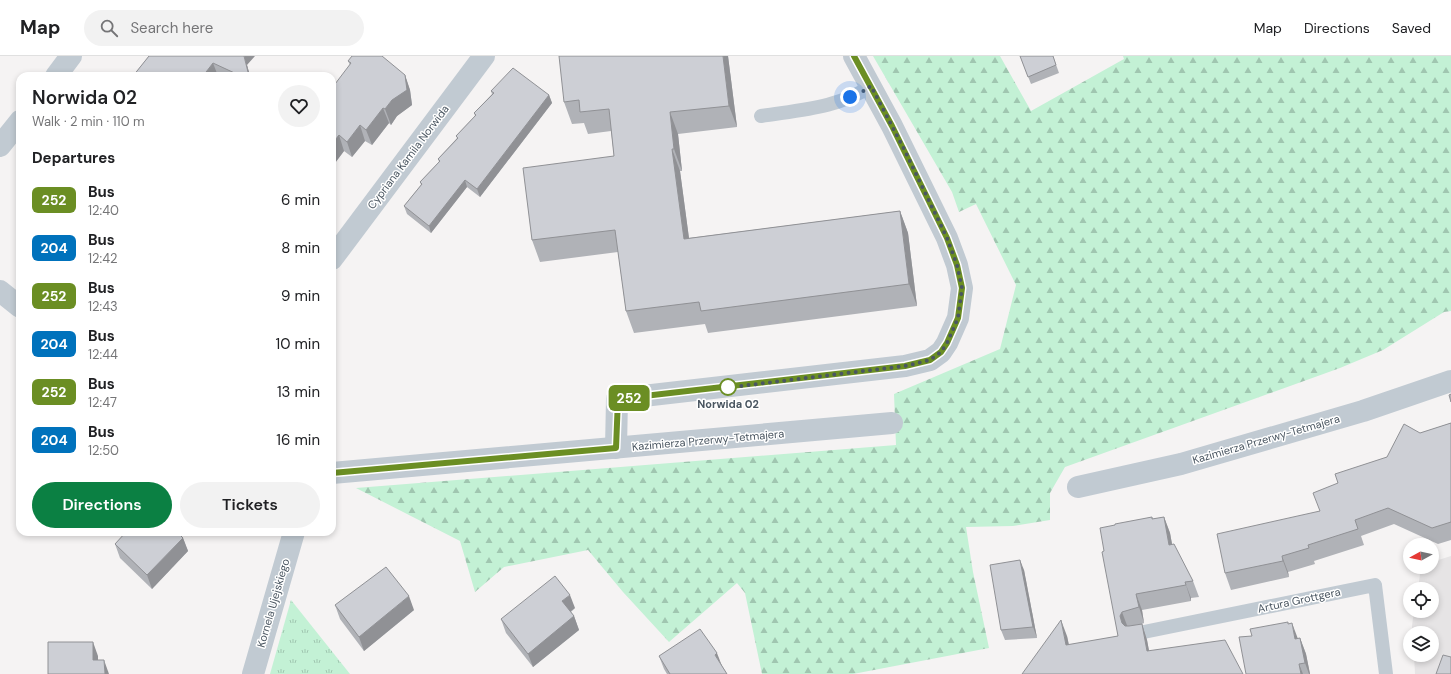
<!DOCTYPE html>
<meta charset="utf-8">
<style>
body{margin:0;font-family:"DM Sans",sans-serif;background:#f2f2f2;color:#202124;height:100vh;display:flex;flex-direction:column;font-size:15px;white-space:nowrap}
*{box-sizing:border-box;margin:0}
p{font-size:13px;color:#757577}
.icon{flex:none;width:22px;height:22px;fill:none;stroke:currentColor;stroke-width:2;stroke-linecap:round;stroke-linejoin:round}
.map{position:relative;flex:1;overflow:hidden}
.sheet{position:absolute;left:16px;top:16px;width:320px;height:464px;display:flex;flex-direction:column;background:#fff;border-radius:12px;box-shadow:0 2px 6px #0003}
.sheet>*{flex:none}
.badge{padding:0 8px;border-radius:6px;font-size:14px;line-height:26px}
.needle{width:26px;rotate:262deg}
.tools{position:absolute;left:1403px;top:482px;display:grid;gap:8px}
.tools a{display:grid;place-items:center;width:36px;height:36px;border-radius:50%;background:#fff;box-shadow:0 2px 6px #0003;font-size:20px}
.you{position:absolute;width:20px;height:20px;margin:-10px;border:3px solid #fff;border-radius:50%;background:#1a73e8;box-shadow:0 0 0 6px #1a73e833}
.map>.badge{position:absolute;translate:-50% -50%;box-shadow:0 0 0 2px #fff}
h2{padding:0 16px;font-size:15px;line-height:36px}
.round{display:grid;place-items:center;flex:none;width:42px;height:42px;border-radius:21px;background:#f2f2f2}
.headline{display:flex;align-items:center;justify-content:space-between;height:68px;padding:0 16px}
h1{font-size:19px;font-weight:600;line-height:30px}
.button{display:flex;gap:8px;margin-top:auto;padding:8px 16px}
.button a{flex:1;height:46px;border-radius:24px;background:#0b8043;color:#fff;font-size:16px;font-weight:600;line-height:46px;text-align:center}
.button a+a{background:#f2f2f2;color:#202124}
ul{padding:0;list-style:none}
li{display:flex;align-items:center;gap:12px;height:48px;padding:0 16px}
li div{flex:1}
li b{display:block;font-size:15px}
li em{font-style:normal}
li .badge{min-width:44px;font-weight:700;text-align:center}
header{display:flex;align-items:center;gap:24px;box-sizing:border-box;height:56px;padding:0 20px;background:#fff;border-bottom:1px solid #e0e0e0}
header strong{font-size:19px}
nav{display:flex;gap:22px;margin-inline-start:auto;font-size:14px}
.search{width:280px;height:36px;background:#f2f2f2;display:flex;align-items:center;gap:10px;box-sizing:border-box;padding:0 14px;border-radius:22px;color:#757577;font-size:15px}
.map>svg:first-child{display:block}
.education{fill:#e6e4e5}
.grass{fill:url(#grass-tufts)}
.forest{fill:url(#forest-firs)}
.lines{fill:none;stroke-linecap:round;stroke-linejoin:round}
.lane{stroke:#c1cad2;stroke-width:14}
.street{stroke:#c1cad2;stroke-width:22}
.wall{fill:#b0b2b7}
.shaded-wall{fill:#909195}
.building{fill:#cdcfd5;stroke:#909195}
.line-casing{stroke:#fff;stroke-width:9}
.line{stroke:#6b8e23;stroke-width:6}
.walk{stroke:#4a5661;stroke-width:4;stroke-dasharray:0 7.2}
.stop-dot{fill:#fff;stroke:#6b8e23;stroke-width:2}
.labels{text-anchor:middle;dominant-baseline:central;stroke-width:3;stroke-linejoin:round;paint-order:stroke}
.street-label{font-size:11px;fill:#4a5661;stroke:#fff}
.stop-label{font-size:11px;font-weight:bold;fill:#4a5661;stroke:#fff}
</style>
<header>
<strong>Map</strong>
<div class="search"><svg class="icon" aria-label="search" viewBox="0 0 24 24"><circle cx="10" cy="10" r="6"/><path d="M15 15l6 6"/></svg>Search here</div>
<nav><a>Map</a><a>Directions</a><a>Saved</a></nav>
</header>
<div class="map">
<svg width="1451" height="618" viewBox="0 0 1451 618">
<defs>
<pattern id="grass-tufts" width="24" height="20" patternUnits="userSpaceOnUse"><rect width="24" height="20" fill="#c3f1d5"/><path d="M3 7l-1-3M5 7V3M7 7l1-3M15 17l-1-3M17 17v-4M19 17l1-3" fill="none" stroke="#a0c6b0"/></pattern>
<pattern id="forest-firs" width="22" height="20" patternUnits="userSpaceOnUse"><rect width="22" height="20" fill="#c3f1d5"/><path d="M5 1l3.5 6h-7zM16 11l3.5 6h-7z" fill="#a0c6b0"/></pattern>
</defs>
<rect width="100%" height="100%" fill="#f5f3f3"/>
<!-- education -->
<polygon class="education" points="1451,500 1451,618 1415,618 1414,599 1432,599 1432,577 1412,577 1412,570 1414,555 1432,555 1432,533 1418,533 1421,511 1432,511 1432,506"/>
<!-- grass -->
<polygon class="grass" points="291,544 350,618 270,618"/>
<!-- forest -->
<polygon class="forest" points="873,0 1000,0 1031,55 1124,3 1123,0 1451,0 1451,255 1444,256 1383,294 1340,312 1065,411 1050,437 1050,464 1013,470 966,471 973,516 989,592 853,618 762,618 745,537 737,527 669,586 623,536 588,494 504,511 475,536 460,485 356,432 896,389 894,338 1000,293 1016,229 976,148 959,156 952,136"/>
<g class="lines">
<!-- lane -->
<g class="lane">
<path d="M761 60C798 54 839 52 871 30"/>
<polyline points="1134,578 1375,529 1386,618"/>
</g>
<!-- street -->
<g class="street">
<polyline points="56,20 71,0"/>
<polyline points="0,90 20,65"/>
<polyline points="332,203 484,0"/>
<polyline points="0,235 20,251"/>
<polyline points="616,392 617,343 905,310 930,304 941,296 947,287 958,262 962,232 957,209 947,182 892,70 854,0"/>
<polyline points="332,417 892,367"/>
<polyline points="1078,431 1181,408 1363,355 1451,325"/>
<polyline points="253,618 294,476"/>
</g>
</g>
<!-- wall -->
<g class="wall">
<polygon points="149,0 247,9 250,20 133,20"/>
<polygon points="728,0 737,71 678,78 682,115 680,115 689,182 900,155 908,177 917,250 708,277 705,268 634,277 626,255 618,196 540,206 532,184 614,100 611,75 588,78 584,67 572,68 564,46"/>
<polygon points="1020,0 1053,0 1059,17 1031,28"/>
<polygon points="348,5 405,19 410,34 412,49 397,60 391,69 389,67 372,89 365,85 352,101 344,95 332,111 350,9"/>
<polygon points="491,35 549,39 552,47 480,141 467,131 431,177 407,158 404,150 421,129 420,126 439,106 438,103 457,82 456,80 475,60 474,57 492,38"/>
<polygon points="1451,367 1451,484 1438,488 1394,468 1361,480 1364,489 1314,505 1315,508 1288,516 1289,521 1231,534 1225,517 1320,455 1338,427 1387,401 1420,377"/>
<polygon points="1152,461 1153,463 1164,461 1170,477 1172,488 1193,525 1199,541 1191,542 1191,545 1142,554 1144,567 1142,568 1147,584 1149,595 1022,618 1067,580 1069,589 1118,580 1104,495 1115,469"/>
<polygon points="183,482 188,495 152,533 120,502 115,488"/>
<polygon points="1024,514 1037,582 1005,584 1001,574"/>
<polygon points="335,549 414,554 364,595 340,563"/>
<polygon points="575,552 571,556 574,560 579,574 533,611 506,577 501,563"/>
<polygon points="1288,568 1297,583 1300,582 1306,598 1310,618 1246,618 1252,580"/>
<polygon points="659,600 721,608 727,618 667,618 664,613"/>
</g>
<!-- shaded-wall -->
<g class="shaded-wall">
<polygon points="244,0 255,0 247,9 250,20 249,20"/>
<polygon points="723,0 728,0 737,71 729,50"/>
<polygon points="213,7 218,20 203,20"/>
<polygon points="405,19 410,34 412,49 397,60 391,69 385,53 392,44"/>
<polygon points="549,39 552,47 480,141 477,133"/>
<polygon points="383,52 389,67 372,89 366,74"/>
<polygon points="670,56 678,78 682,115 674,93"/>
<polygon points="360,69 365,85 352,101 347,86"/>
<polygon points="339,79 344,95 332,111 332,88"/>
<polygon points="672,93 680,115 692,205 684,183"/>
<polygon points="465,124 467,131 431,177 429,170"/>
<polygon points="900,155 908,177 917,250 909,228"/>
<polygon points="1164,461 1170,477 1175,505 1169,489"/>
<polygon points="183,482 188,495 152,533 147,519"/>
<polygon points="1282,500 1288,516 1289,521 1283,505"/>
<polygon points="1020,504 1024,514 1037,582 1033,571"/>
<polygon points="1185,526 1191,542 1191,545 1186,529"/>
<polygon points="1136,538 1142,554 1144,567 1139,551"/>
<polygon points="570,539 575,552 567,558 562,545"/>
<polygon points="409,540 414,554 364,595 359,581"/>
<polygon points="1122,556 1128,572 1122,567 1120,560"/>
<polygon points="574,560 579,574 533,611 528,598"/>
<polygon points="1061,564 1067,580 1072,605 1066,589"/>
<polygon points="1292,567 1298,583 1295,583"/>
<polygon points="1142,568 1147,584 1152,611 1147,595"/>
<polygon points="1300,582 1306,598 1310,618 1309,618 1305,607"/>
<polygon points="93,586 98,600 98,617 93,604"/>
<polygon points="717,597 722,610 715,599"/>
<polygon points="104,604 109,618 105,618"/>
<polygon points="1299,608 1303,618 1301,618"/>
</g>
<!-- building -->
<g class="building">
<polygon points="149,0 244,0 249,20 241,20 213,7 203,20 133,20"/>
<polygon points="352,0 382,0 405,19 407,34 392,44 385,53 383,52 366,74 360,69 347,86 339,79 332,88 332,32 351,7 348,5"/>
<polygon points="559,0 723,0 729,50 670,56 674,93 672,93 684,183 900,155 909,228 701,255 699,246 626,255 615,174 532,184 523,112 614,100 609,53 580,56 579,44 564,46"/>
<polygon points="1020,0 1053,0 1056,9 1028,21"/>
<polygon points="513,12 549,39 477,133 465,124 429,170 404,150 422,128 420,126 440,105 438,103 458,82 456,80 476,59 474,57 494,37 491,35"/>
<polygon points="1451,338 1451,346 1449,339"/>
<polygon points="1451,367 1451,466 1432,472 1388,452 1355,464 1358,473 1308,489 1309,492 1282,500 1283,505 1225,517 1217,478 1320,455 1313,437 1338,427 1335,418 1387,401 1404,368 1420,377"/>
<polygon points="1152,461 1152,463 1164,461 1169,489 1174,488 1193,525 1185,526 1186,529 1136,538 1139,551 1122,556 1120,560 1122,567 1125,570 1129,570 1142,568 1147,595 1225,584 1243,618 1022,618 1061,564 1066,589 1118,580 1102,496 1104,495 1100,472 1115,469 1115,468"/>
<polygon points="126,476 177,476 183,482 147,519 115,488"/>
<polygon points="1020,504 1033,571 1001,574 990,509"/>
<polygon points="386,511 409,540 359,581 335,549"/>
<polygon points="555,520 570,539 562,545 574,560 528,598 501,563"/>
<polygon points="1288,566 1288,568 1292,567 1295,583 1300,582 1305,607 1299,608 1301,618 1246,618 1239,581 1252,580 1250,573"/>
<polygon points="700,573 717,597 715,599 727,618 670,618 659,600"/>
<polygon points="48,586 93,586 93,604 104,604 105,618 48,618"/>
<polygon points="1443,599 1451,601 1451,618 1436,618"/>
</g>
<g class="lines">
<!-- line casing -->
<g class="line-casing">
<polyline id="line" points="332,417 616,392 618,343 905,310 930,304 941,296 947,287 958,262 962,232 957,209 947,182 892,70 854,0"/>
</g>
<!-- line -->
<use href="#line" class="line"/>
<!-- walk -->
<polyline class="walk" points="728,331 724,332 905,310 930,304 941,296 947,287 958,262 962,232 957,209 947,182 904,93 871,30 862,36 850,41"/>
</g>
<!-- markers -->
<circle class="stop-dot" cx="728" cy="331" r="8"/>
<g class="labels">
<!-- street labels -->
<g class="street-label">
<text transform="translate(408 101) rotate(-53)">Cypriana Kamila Norwida</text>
<text transform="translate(1266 383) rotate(-16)">Kazimierza Przerwy-Tetmajera</text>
<text transform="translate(708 384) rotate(-5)">Kazimierza Przerwy-Tetmajera</text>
<text transform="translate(1299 544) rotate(-12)">Artura Grottgera</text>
<text transform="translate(273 547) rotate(-74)">Kornela Ujejskiego</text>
</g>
<!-- stop labels -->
<g class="stop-label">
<text x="728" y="348">Norwida 02</text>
</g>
</g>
</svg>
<div class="tools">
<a><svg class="needle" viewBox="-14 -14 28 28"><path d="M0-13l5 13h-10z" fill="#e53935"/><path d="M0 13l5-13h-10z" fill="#757577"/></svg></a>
<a><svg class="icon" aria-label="locate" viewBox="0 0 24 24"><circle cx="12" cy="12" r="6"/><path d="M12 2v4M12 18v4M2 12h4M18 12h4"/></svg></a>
<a><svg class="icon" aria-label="layers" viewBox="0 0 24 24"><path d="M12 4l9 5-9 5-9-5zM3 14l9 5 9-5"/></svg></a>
</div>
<div class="you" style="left:850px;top:41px"></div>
<b class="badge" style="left:629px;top:342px;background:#6b8e23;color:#fff">252</b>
<section class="sheet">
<div class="headline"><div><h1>Norwida 02</h1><p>Walk · 2 min · 110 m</p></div><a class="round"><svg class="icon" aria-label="heart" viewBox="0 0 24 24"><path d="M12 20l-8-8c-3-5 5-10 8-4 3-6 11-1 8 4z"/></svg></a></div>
<h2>Departures</h2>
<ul>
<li><span class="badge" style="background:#6b8e23;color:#fff">252</span><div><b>Bus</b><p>12:40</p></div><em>6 min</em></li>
<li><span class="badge" style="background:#0072bc;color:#fff">204</span><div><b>Bus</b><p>12:42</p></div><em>8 min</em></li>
<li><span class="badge" style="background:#6b8e23;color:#fff">252</span><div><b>Bus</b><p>12:43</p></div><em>9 min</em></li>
<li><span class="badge" style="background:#0072bc;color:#fff">204</span><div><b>Bus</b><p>12:44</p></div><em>10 min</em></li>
<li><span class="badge" style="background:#6b8e23;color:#fff">252</span><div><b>Bus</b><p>12:47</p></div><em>13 min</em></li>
<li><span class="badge" style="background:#0072bc;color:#fff">204</span><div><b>Bus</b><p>12:50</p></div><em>16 min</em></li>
</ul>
<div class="button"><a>Directions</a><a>Tickets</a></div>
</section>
</div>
